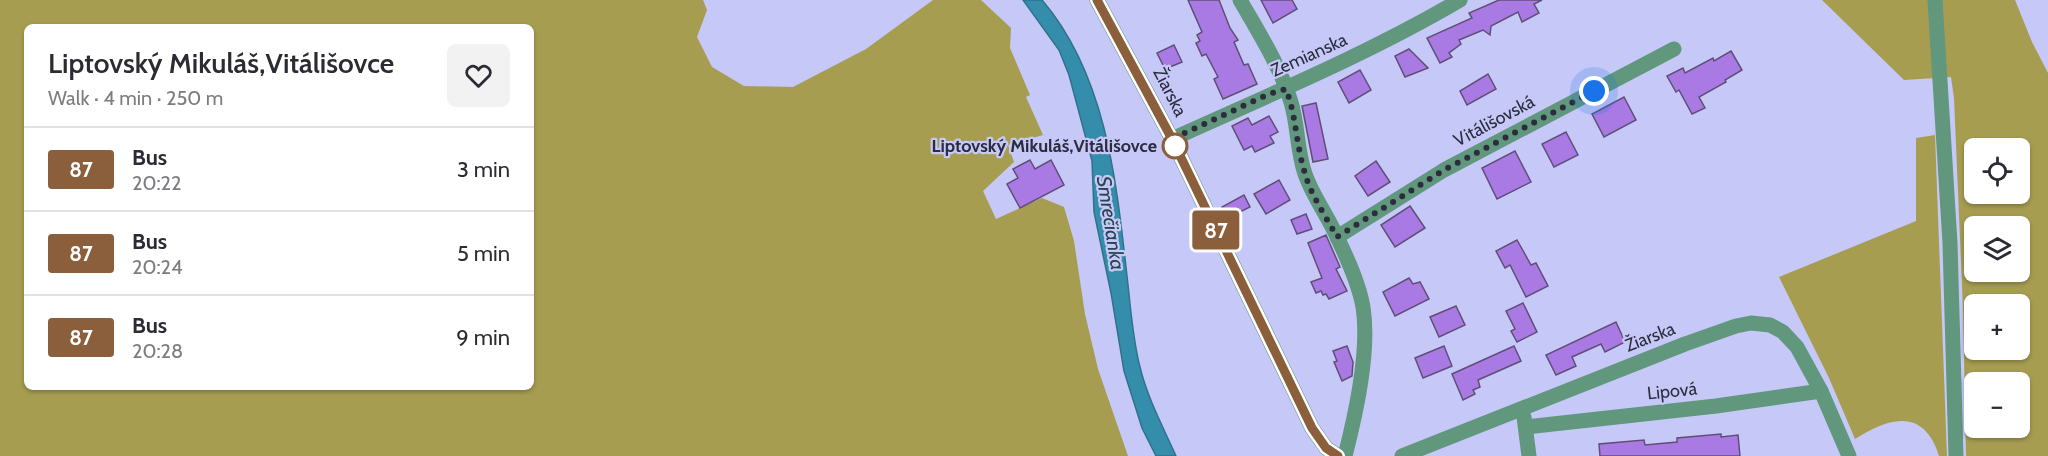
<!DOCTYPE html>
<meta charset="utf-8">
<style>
body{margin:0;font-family:Cabin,sans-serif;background:#f2f2f3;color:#2b2b33;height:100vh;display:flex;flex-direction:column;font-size:22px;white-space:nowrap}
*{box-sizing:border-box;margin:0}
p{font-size:20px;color:#7c7c81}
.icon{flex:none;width:33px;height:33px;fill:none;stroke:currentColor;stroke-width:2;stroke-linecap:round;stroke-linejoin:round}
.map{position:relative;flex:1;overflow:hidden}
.drawer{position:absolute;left:24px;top:24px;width:510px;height:366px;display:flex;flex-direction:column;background:#fff;border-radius:9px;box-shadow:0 2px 4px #0004}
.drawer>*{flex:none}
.badge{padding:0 12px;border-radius:4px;font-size:21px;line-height:39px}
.tools{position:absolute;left:1964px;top:138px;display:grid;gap:12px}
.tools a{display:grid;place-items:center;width:66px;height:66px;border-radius:9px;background:#fff;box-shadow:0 2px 4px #0004;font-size:30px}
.you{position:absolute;width:30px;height:30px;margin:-15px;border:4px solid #fff;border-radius:50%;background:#1a73e8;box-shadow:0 0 0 9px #1a73e833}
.map>.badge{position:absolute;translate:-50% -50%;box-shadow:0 0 0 3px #fff}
.round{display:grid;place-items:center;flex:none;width:63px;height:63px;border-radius:9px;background:#f2f2f3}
.summary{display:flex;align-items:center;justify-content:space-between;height:102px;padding:0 24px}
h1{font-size:28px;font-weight:600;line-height:45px}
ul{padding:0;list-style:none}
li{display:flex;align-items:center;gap:18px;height:84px;padding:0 24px;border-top:2px solid #e1e1e2}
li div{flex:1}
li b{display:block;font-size:22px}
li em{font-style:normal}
li .badge{min-width:66px;font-weight:700;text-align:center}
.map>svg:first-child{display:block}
.green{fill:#a69d51;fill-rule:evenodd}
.water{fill:#348eab;stroke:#32718a;stroke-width:1.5}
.building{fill:#a97ae4;stroke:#5f4f76;stroke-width:1.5}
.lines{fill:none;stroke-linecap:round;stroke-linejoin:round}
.minor{stroke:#60977d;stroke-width:15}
.line-casing{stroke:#fff;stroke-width:14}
.line{stroke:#8b5e3c;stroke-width:9}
.walk{stroke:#2c2c3e;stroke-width:6;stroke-dasharray:0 10.8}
.stop-dot{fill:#fff;stroke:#8b5e3c;stroke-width:3}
.labels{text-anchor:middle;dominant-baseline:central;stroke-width:4.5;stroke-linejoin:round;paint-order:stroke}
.street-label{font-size:18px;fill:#2c2c3e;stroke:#c6c8f7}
.stop-label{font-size:18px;font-weight:bold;fill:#2c2c3e;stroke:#c6c8f7;text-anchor:end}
.water-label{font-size:20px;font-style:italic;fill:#29444e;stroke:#c6c8f7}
</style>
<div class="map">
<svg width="2048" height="456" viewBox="0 0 2048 456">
<rect width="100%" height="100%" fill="#c6c8f7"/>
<!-- green -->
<g class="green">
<path d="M0 0H703L707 10 697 37 712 67 744 86 793 87 866 49 933 0H981L1011 28 1010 48 1030 95 1026 97 1043 135 1008 145 1014 162 983 191 996 219 1042 198 1064 207 1074 241 1085 314 1098 369 1128 456H0ZM27 27H531V387H27Z"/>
<path d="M1822 0H2015L2032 42 2048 73V456H1966L1963 309 1954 98 1951 77 1904 80ZM1974 148H2019V194H1974ZM1974 226H2019V272H1974ZM1974 304H2019V350H1974ZM1974 382H2019V428H1974Z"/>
<path d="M1935 135 1947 456H1939C1937 450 1935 444 1931 438 1912 408 1879 424 1855 439L1829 378 1779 277 1916 221V138Z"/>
</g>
<!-- water -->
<path class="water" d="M1023 0H1042C1108 77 1117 188 1128 285 1131 312 1133 340 1140 367 1147 397 1163 427 1176 456H1156L1142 428 1124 371 1111 293 1094 212 1092 161 1069 75 1059 50Z"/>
<!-- building -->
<g class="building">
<polygon points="1188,0 1219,0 1230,28 1238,40 1234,42 1244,65 1248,64 1257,84 1223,99 1214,79 1218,77 1206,54 1202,56 1196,43 1200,41 1197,35 1202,32"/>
<polygon points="1261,0 1292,0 1297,9 1273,23"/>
<polygon points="1499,0 1542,0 1534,4 1539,13 1522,22 1518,12 1491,26 1490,35 1483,30 1459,40 1461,44 1449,53 1452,57 1440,63 1427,38 1472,18 1469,13"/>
<polygon points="1174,45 1182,62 1165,69 1157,53"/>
<polygon points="1409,49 1428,68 1405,77 1395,56"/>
<polygon points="1731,51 1742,70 1725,80 1726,82 1699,97 1705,108 1692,114 1679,90 1676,92 1667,76 1683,68 1685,73 1713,58 1714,61"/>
<polygon points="1360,70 1371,90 1349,103 1338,82"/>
<polygon points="1488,74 1496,89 1467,105 1460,91"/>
<polygon points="1624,97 1636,120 1604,137 1592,114"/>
<polygon points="1316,103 1328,159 1313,162 1302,106"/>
<polygon points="1269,116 1278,132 1270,136 1274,143 1255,152 1252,146 1244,150 1232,126 1248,118 1252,125"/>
<polygon points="1566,132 1578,155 1554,167 1542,144"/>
<polygon points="1515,151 1531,182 1497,199 1482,168"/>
<polygon points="1030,160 1035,169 1051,160 1064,185 1020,208 1007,184 1018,178 1013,169"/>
<polygon points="1376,161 1390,182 1368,196 1355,176"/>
<polygon points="1279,180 1290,200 1266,214 1254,194"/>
<polygon points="1244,195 1250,207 1228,218 1222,207"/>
<polygon points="1410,206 1425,228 1395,247 1381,225"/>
<polygon points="1306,214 1312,229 1297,234 1291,220"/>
<polygon points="1326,235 1340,267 1336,269 1347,291 1329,299 1326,294 1323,295 1321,291 1316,293 1311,282 1322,278 1308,243"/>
<polygon points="1517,240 1531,265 1536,263 1548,286 1526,297 1510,265 1505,268 1496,251"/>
<polygon points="1409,278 1413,284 1420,282 1429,299 1395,316 1383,292"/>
<polygon points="1523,303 1537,332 1517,342 1511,331 1515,329 1506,311"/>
<polygon points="1456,306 1465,325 1439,337 1430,317"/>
<polygon points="1616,322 1625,342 1605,352 1601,344 1572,357 1576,366 1556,375 1546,355"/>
<polygon points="1347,346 1353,362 1352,376 1342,381 1334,362 1337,361 1333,351"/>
<polygon points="1444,346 1452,366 1423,378 1415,358"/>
<polygon points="1514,346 1521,361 1478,380 1480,387 1473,390 1475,394 1463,400 1452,374"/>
<polygon points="1721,434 1721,437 1738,435 1740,456 1600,456 1599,444 1644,440 1645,445 1677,442 1677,438"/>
</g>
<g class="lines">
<!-- minor -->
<g class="minor">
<polyline points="1097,0 1172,139 1312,428 1326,448 1338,456"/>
<path d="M1240 0C1259 33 1280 66 1291 102 1298 125 1297 151 1305 174 1313 197 1328 216 1338 239 1348 260 1359 284 1363 307 1370 351 1356 413 1345 456"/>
<polyline points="1935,0 1950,243 1956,456"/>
<path d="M1172 139C1269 95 1368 54 1460 0"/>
<polyline points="1337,237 1444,170 1674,49"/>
<polyline points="1524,417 1529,456"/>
<polyline points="1526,427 1716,406 1821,391"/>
<polyline points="1402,456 1685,344 1736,326 1751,323 1770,325 1783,332 1797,347 1821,391 1849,456"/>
</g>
</g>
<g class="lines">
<!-- line casing -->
<g class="line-casing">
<polyline id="line" points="1097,0 1172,139 1312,428 1326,448 1338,456"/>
</g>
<!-- line -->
<use href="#line" class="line"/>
<!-- walk -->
<path class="walk" d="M1175 146 1172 139 1269 94 1286 89C1296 115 1296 143 1304 170 1310 194 1325 215 1337 237L1444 170 1594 91"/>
</g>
<!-- markers -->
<circle class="stop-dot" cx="1175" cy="146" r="12"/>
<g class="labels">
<!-- street labels -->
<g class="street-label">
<text transform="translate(1309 55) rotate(-24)">Zemianska</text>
<text transform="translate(1170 92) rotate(63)">Žiarska</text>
<text transform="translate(1494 121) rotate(-28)">Vitálišovská</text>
<text transform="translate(1650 337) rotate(-21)">Žiarska</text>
<text transform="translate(1672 391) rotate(-6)">Lipová</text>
</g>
<!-- stop labels -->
<g class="stop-label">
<text x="1157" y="146">Liptovský Mikuláš,Vitálišovce</text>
</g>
<!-- water labels -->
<g class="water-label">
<text transform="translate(1111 223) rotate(81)">Smrečianka</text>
</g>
</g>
</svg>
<div class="tools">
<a><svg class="icon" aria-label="locate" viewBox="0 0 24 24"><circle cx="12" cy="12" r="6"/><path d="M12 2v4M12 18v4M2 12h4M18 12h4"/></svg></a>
<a><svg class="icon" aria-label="layers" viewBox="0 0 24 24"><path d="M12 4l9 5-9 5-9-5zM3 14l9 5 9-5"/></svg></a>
<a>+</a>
<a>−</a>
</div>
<div class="you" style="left:1594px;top:91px"></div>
<b class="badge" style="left:1216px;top:230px;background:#8b5e3c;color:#fff">87</b>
<section class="drawer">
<div class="summary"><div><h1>Liptovský Mikuláš,Vitálišovce</h1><p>Walk · 4 min · 250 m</p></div><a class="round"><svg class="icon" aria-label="heart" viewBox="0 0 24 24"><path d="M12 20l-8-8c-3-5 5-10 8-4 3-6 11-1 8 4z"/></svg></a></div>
<ul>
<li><span class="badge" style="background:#8b5e3c;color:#fff">87</span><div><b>Bus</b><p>20:22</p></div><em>3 min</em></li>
<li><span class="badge" style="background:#8b5e3c;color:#fff">87</span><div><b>Bus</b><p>20:24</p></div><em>5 min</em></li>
<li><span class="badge" style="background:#8b5e3c;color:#fff">87</span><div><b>Bus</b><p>20:28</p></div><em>9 min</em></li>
</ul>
</section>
</div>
